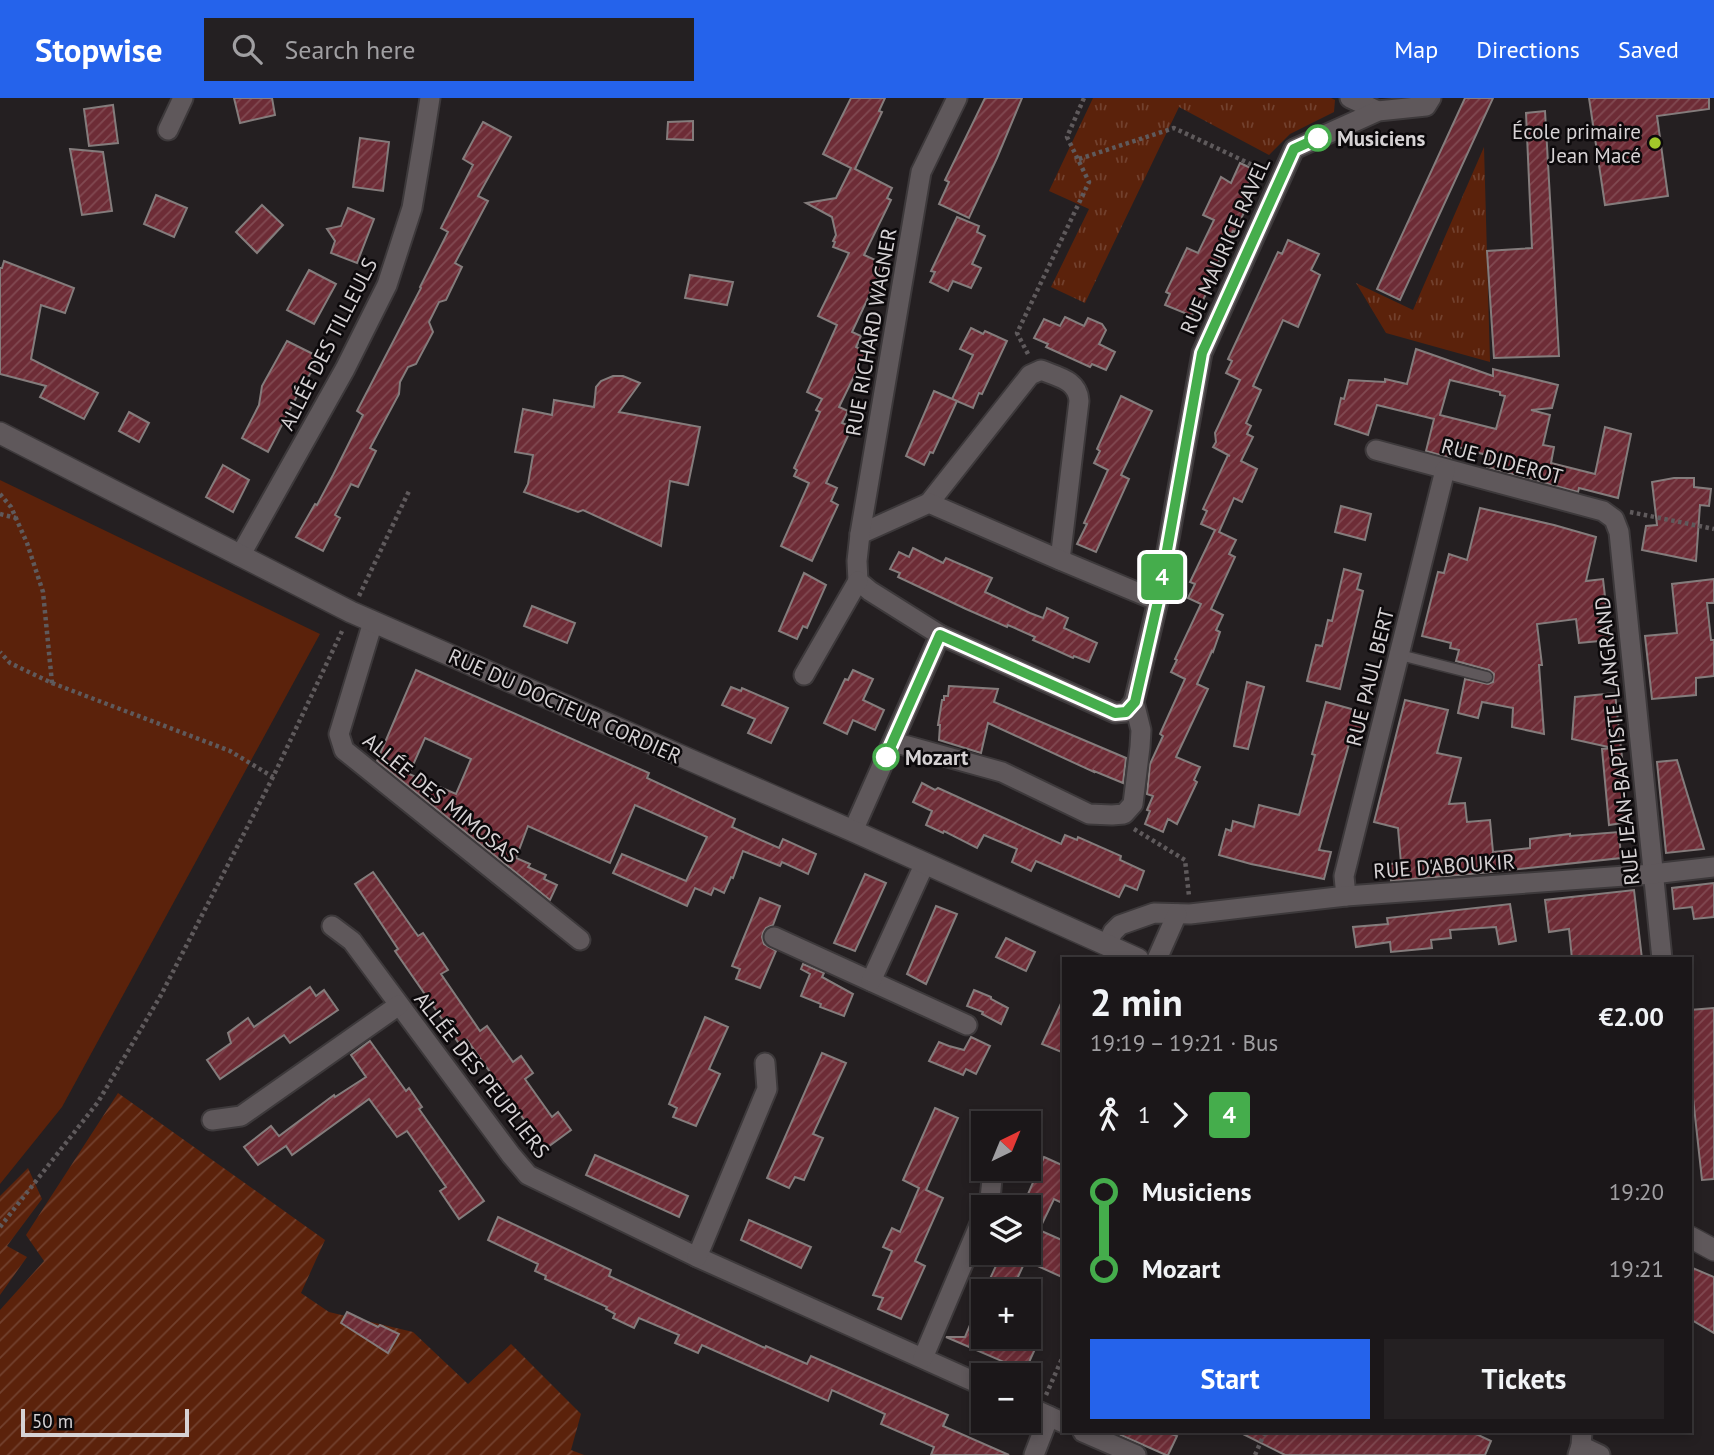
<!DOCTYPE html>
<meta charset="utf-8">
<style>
body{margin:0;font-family:"PT Sans",sans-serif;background:#242022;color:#f1f3f6;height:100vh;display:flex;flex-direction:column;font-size:26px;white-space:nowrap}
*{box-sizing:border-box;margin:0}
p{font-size:23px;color:#a09fa2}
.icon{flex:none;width:38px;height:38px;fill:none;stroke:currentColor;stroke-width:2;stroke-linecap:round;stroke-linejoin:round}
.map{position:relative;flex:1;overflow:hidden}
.side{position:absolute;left:1062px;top:859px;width:630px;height:476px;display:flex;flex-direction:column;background:#1b1719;border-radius:0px;box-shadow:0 4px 10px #0003,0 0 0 2px #393638}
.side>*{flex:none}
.badge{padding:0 14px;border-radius:5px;font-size:24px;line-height:46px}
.needle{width:46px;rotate:43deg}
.controls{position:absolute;left:971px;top:1013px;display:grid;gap:14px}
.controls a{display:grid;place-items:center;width:70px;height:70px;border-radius:0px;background:#1b1719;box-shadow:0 4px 10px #0003,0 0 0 2px #393638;font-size:35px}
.scale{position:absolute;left:21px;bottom:18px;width:168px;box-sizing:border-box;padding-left:7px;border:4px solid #d6d2d4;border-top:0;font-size:19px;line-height:24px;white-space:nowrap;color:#d6d2d4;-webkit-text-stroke:5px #0c090b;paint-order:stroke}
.map>.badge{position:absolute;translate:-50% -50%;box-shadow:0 0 0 4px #fff}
.legs{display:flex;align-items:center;gap:10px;height:77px;padding:0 28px;font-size:23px}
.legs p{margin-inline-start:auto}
.head{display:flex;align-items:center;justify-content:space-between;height:119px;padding:0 28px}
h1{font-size:38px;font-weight:800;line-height:52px}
.primary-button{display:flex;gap:14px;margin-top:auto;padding:14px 28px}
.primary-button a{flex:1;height:80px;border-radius:0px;background:#2563eb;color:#fff;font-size:28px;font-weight:800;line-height:80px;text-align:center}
.primary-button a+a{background:#242022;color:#f1f3f6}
ul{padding:0 28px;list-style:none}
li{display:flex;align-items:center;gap:24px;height:77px;font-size:26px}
li i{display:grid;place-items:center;width:10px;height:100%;margin:0 9px;background:currentColor}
li i::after{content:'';width:18px;height:18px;margin:-9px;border:5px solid;border-radius:50%;background:#1b1719}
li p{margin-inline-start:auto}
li:first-child i{background:linear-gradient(#0000 50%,currentColor 0)}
li:last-child i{background:linear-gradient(currentColor 50%,#0000 0)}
header{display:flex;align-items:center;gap:42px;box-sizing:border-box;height:98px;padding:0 35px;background:#2563eb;color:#fff}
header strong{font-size:33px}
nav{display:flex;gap:38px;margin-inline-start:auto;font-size:24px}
.search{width:490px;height:63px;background:#242022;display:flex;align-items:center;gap:18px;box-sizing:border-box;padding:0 24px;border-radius:0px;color:#a09fa2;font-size:26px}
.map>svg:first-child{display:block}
.grass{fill:url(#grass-tufts)}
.park{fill:#5b220b}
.garden{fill:url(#garden-furrows)}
.building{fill:url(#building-hatch);stroke:#847c7c;stroke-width:2;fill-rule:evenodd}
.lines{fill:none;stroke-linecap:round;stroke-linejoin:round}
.lane-casing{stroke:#3d393b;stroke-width:13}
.street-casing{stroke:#3d393b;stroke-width:23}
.secondary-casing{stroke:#3d393b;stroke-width:24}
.path{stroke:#5f5a5c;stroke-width:4.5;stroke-dasharray:3.5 3.5;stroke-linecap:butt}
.lane{stroke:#5f585b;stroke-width:10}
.street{stroke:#5f585b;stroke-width:19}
.secondary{stroke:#5f585b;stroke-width:21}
.line-1-casing{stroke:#fff;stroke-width:16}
.line-1{stroke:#45ad4c;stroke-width:10}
.stop-1-dot{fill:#fff;stroke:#45ad4c;stroke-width:3.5}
.poi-dot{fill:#a1c92a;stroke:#0c090b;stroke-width:2.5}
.labels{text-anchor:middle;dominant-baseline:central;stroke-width:5;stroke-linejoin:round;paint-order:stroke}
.poi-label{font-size:21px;fill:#d6d2d4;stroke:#0c090b;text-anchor:end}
.stop-label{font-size:21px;font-weight:bold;fill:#d6d2d4;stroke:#0c090b;text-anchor:start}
.street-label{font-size:21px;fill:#d6d2d4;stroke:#0c090b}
</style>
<header>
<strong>Stopwise</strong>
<div class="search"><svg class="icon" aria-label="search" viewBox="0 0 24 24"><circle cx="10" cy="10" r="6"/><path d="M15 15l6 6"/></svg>Search here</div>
<nav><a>Map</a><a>Directions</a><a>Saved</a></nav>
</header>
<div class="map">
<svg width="1714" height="1357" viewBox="0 0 1714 1357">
<defs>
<pattern id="grass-tufts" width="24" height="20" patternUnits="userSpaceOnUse" patternTransform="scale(1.75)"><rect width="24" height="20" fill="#5b220b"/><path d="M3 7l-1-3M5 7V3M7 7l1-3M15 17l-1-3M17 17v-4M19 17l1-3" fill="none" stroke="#72412e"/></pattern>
<pattern id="garden-furrows" width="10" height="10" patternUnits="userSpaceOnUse" patternTransform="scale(1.75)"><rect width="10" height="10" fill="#5b220b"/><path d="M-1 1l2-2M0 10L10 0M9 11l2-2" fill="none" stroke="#72412e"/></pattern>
<pattern id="building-hatch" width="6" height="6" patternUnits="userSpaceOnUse" patternTransform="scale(1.75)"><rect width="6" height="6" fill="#6d2c36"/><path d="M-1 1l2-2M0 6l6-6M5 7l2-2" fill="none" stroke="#814a52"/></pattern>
</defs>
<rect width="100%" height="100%" fill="#241f21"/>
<!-- grass -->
<g class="grass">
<polygon points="1093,0 1331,0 1335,2 1334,14 1290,36 1269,57 1179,9 1085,205 1051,189 1089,111 1049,93"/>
<polygon points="1484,49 1490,264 1386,235 1356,185 1413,212"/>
</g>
<!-- park -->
<polygon class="park" points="0,382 320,536 62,1009 0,1086"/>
<!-- garden -->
<g class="garden">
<polygon points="118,995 325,1142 301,1195 329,1214 413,1234 468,1286 511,1246 581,1316 571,1352 584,1357 0,1357 0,1212 44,1163 26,1137"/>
<polygon points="28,1070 42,1101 7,1148 27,1159 0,1197 0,1098"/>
</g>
<!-- building -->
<g class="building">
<polygon points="234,0 272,0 275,17 240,25"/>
<polygon points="851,0 885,0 879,13 882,14 855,71 892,90 887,100 891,102 864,157 884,166 852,234 861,238 856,249 866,254 839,309 848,313 842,325 852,329 826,385 837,390 831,403 838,407 812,463 781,448 809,385 794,378 797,372 794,370 820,314 816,312 822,301 807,294 837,227 818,218 849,155 833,149 835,144 833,143 836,137 832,119 806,105 836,100 851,70 823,56"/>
<polygon points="985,0 1022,0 997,60 969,120 939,106 949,84 945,82"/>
<polygon points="1465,0 1493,0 1400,202 1377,191"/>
<polygon points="1589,0 1709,0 1709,11 1657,18 1668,98 1605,107"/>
<polygon points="113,7 118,45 89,48 84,11"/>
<polygon points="1545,13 1559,258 1494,260 1487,153 1532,150 1526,15"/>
<polygon points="693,23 693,42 667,41 668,24"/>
<polygon points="483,24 511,39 478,98 488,103 455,165 462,169 446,202 439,204 429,224 433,234 416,266 408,269 400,284 399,296 370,350 376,353 358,389 351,386 335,417 340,420 323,453 296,439 315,406 317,407 333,377 363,317 357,313 421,190 420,189 448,134 441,130 473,67 463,61"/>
<polygon points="360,40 389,44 383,93 353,89"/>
<polygon points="70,51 103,54 112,113 82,117"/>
<polygon points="1240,65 1257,73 1248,93 1253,95 1235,134 1233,133 1225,149 1217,167 1219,168 1211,186 1199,210 1196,208 1192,218 1165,207 1170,196 1166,194 1187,150 1198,155 1214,122 1203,117 1221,79 1231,85"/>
<polygon points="156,97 187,110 174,139 144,126"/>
<polygon points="262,107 283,127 257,155 236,134"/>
<polygon points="348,110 374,121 357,165 331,155 335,143 327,131 341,128"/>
<polygon points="957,119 979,128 977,134 985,138 972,166 981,170 971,190 953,183 948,193 930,184 935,174 931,173"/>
<polygon points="1288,142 1319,156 1311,172 1320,177 1298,229 1283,222 1253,288 1261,292 1246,325 1251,328 1247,336 1253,339 1241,363 1257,371 1242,404 1234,400 1219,434 1236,442 1229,456 1235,459 1211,511 1223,517 1216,532 1220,534 1213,554 1212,553 1197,586 1208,591 1176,659 1200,669 1194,682 1197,684 1177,726 1168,721 1163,734 1145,726 1150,713 1147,712 1153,698 1147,696 1150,666 1163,638 1160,636 1185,581 1171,574 1177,562 1175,561 1201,506 1188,500 1195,486 1190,484 1215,432 1201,426 1207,413 1203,411 1228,357 1230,358 1213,349 1216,344 1215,335 1240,282 1226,275 1232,263 1228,261 1278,154 1282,156"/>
<polygon points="4,163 74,190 65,215 41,207 31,261 98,295 84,321 40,299 46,288 0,276 0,170 2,170"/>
<polygon points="309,172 336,186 314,226 287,212"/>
<polygon points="690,177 733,184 727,207 685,200"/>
<polygon points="1065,219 1084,228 1088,220 1102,226 1106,232 1099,246 1115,254 1106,272 1092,266 1090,269 1046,249 1048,246 1034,240 1044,221 1060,228"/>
<polygon points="971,230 983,236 985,233 1007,243 982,296 979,295 973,310 952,301 973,257 960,251"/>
<polygon points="287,243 315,257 313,260 318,263 299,294 268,354 242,340 259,307 262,288"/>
<path d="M1416 251 1493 278V271L1558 287 1552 310 1531 312 1550 317 1543 347 1554 349 1551 365 1595 376 1605 329 1631 336 1618 400 1579 390 1578 394 1487 369 1490 358 1454 348 1451 360 1426 353 1434 321 1377 307 1368 337 1335 326 1341 300 1344 301 1349 282 1385 284V281L1407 286ZM1450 282 1500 294V297L1505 298 1496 331 1440 317Z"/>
<polygon points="613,278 623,278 640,285 619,314 700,329 688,387 670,383 661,448 583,412 578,414 524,394 528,386 533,357 515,354 523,311 552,317 554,302 594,309 596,289 601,283"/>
<polygon points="934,293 957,303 933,355 930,354 924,367 906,358"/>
<polygon points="1121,298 1152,313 1121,377 1129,381 1096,454 1077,446 1087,426 1084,425 1108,372 1094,365 1100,353 1097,351"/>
<polygon points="129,314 149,325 139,344 119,333"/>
<polygon points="223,367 249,382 233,414 206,399"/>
<polygon points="1674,380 1694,380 1694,389 1711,391 1709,408 1700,407 1696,463 1642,452 1646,428 1657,427 1652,384"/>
<polygon points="1341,408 1371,416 1365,442 1335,434"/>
<polygon points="1480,410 1554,427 1596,439 1586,483 1603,481 1610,542 1579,545 1576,521 1537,526 1542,567 1539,567 1544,636 1512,629 1513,610 1482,604 1478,620 1458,615 1465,581 1488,586 1493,584 1494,576 1489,572 1456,563 1459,552 1450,550 1451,545 1422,538 1438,474 1444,475 1449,456 1467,462"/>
<polygon points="913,450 943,465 946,460 992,480 985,494 1030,515 1043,520 1047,510 1068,520 1064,530 1097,545 1089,564 1074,558 1073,560 1049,549 1033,542 1035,539 1008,527 1007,529 966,511 898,479 900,475 890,471 899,454 909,459"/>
<polygon points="1344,471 1361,476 1357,491 1363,493 1340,591 1307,583 1316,547 1322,548 1328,522 1332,523"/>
<polygon points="804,475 826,487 807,530 803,528 797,541 779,533"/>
<polygon points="1714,481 1714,505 1707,505 1711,542 1714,542 1714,578 1696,580 1696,597 1652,601 1645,538 1677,535 1672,486"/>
<polygon points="532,508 575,525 567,545 524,528"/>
<path d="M416 572 649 675 647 680 735 721 732 729 779 750 783 741 816 756 808 776 782 764 780 768 743 753 733 780 731 779 724 795 714 790 711 797 695 790 687 808 613 775 622 756 686 783 707 739 635 707 610 765 528 728 516 760 530 766 528 769 546 777 544 781 557 787 550 802 377 663ZM425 640 471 661 456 696 409 676Z"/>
<polygon points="853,572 873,581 863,602 884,612 875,632 853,622 847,636 824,625 845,581 848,582"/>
<polygon points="1247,584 1264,589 1248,651 1234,648"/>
<polygon points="949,588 998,591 994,604 1126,660 1123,685 1094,673 1094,674 988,625 981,655 939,642 940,627 938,627 942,602 944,602 944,598 948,598"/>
<polygon points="731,589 741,593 742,590 788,610 771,645 748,635 755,621 722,607"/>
<polygon points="1615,595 1629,724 1609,727 1602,651 1613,650 1572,641 1575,599"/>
<polygon points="1405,602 1448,612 1437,655 1461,660 1449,706 1465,705 1467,724 1490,722 1493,754 1530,750 1530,741 1570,736 1570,738 1619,734 1621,760 1481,775 1391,783 1390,766 1401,765 1398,730 1374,724"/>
<polygon points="1326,604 1366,615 1358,648 1349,646 1319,752 1331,754 1324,781 1251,766 1219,757 1226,731 1231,733 1233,723 1254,729 1259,707 1299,717 1315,657 1312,656"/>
<polygon points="1677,662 1704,751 1666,755 1657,664"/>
<polygon points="922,685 935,692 938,690 1061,746 1065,737 1077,742 1078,739 1121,758 1120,762 1144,773 1137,792 1125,787 1119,799 1036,763 1031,773 1012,764 1017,751 984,737 977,750 944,733 943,735 926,727 932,713 913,704"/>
<polygon points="373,774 418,838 423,835 448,872 441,876 480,933 487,928 513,964 521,958 533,975 525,981 552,1019 558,1014 571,1032 545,1051 467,942 460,947 395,853 398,851 355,786"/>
<polygon points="865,776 886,785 855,853 834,845"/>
<polygon points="1714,785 1714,819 1694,821 1692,809 1674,811 1672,790"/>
<polygon points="1634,792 1642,861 1572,861 1569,831 1549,834 1545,802"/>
<polygon points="760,800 780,808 773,827 766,830 763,835 762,839 764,846 776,853 760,890 736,881 740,871 732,868"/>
<polygon points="1510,806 1516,843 1499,846 1496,829 1450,832 1451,840 1431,842 1432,850 1391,854 1390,844 1356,849 1353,829 1388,826 1387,820"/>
<polygon points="936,808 957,816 926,886 907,876"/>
<polygon points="1006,840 1035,854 1026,873 996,859"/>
<polygon points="803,866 824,875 822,879 853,896 844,918 820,909 821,906 801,898 810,876 801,871"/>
<polygon points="310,889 316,898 324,892 338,912 290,945 284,937 220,981 207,962 231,945 228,935 248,920 254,929"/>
<polygon points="974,892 991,899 991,901 1008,910 1001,926 982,916 983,914 967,908"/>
<polygon points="1064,899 1064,955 1042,946"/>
<polygon points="1714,910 1714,1081 1702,1082 1690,972 1690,912"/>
<polygon points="705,919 728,929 709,971 720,976 696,1028 673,1019 677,1010 669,1006"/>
<polygon points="971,939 990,948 976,976 966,971 963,977 929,963 939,944 949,948 964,952"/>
<polygon points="370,943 406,993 409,990 422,1009 419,1011 484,1103 459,1121 440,1093 446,1089 407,1033 397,1039 369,1001 292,1057 286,1048 258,1067 244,1049 271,1028 279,1038 334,997 335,999 366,979 351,957"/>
<polygon points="822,955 846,965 813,1036 823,1040 813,1062 804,1082 795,1079 789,1090 767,1080"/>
<polygon points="935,1010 958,1020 926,1092 943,1100 915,1163 925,1168 901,1221 878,1211 883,1200 873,1197 892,1153 883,1149 892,1130 900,1134 919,1090 903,1082"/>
<polygon points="595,1057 688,1098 679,1119 586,1077"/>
<polygon points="1044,1059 1064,1068 1064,1106 1054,1101 1039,1132 1064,1143 1064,1180 1029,1164 1029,1110 1022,1110"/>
<polygon points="498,1119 611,1172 609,1178 765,1250 766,1248 807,1266 811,1258 948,1317 943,1328 1009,1357 931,1357 934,1349 881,1326 885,1316 832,1292 828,1303 702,1247 698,1255 675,1245 679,1237 639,1220 634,1230 613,1220 615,1216 606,1211 607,1209 545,1181 546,1178 535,1173 538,1166 488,1142"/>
<polygon points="749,1122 811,1149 801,1170 741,1142"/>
<polygon points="1002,1155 1029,1155 1011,1194 1006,1194 988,1185"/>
<polygon points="1690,1169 1714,1179 1714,1235 1690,1221"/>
<polygon points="983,1196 984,1239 1006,1239 1035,1251 1025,1273 946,1239 965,1239"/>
<polygon points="347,1214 378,1229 380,1227 399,1236 388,1255 341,1225"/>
<polygon points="1114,1334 1166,1334 1177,1338 1168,1357 1166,1357"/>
<polygon points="1239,1334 1472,1334 1491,1343 1485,1357 1285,1357"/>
</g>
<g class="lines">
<!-- lane casing -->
<g class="lane-casing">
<polyline id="lane" points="1400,557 1487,579"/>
</g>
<!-- street casing -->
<g class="street-casing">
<g id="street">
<polyline points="1350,0 1378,13"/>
<polyline points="168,32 183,0"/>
<polyline points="1376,352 1603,413 1614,421 1619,434 1662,861"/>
<path d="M929 405 1030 277 1041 272C1058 279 1078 282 1079 303L1060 462"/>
<polyline points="860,436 929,405 1060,462 1158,503"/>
<polyline points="240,458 345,271 387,187 412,110 423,45 430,0"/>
<polyline points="858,483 857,463 860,436 921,74 957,0"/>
<polyline points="858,483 870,493 940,537 1115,615 1126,614 1134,604"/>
<polyline points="373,524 339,636 344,652 580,842"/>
<polyline points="804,577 858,483"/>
<polyline points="893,644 1002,674 1089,716 1112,717 1124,716 1133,706 1140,649 1141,632 1134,604 1158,503 1202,255 1294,51 1378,13 1426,8 1431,0"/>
<polyline points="853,733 940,537"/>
<polyline points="1346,798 1344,778 1445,372"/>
<polyline points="332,828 352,843 511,1057 528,1077 697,1159 984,1288"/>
<polyline points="774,839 967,927"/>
<polyline points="1107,847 1113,834 1120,827 1154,815 1190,816 1346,798 1653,776 1714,769"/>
<polyline points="1157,861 1177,816"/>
<polyline points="871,883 925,765"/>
<polyline points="212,1022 241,1018 399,907"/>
<polyline points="986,1110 990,1101 993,1071"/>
<polyline points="697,1159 767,991 765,965"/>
<polyline points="923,1260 984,1116"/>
<polyline points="1029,1309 1064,1325"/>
<polyline points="1083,1334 1136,1357"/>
<polyline points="1581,1348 1600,1357"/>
<polyline points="1034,1357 1049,1318"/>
<polyline points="1578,1357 1581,1348 1582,1334"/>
</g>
</g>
<!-- secondary casing -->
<g class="secondary-casing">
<g id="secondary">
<polyline points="0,335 351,514 853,733 1138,861"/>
<polyline points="1690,1139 1714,1152"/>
</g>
</g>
<!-- path -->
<g class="path">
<polyline points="1079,61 1174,30 1263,72"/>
<polyline points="1028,256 1017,235 1089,84 1067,39 1084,0"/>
<polyline points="0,396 11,409 27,445 43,494 52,585 10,565 0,554"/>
<polyline points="1630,414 1714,431"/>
<polyline points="0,416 16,420"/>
<polyline points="359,498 410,391"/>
<polyline points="52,585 230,653 273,679"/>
<polyline points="1134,731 1185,762 1189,798"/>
<polyline points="0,1129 98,1004 161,897 273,679 343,531"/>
<polyline points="1046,1297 1064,1256"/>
<polyline points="1255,1357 1265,1334"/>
</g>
<!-- lane -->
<use href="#lane" class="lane"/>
<!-- street -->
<use href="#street" class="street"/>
<!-- secondary -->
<use href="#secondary" class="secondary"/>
</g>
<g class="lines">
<!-- line-1 casing -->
<g class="line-1-casing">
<polyline id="line-1" points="886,659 940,537 1115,615 1126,614 1135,604 1158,503 1202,255 1294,51 1318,40"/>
</g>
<!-- line-1 -->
<use href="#line-1" class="line-1"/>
</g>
<!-- markers -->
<g class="stop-1-dot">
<circle cx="1318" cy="40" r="12"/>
<circle cx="886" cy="659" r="12"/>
</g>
<circle class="poi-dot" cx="1655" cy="45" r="7"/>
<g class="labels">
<!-- poi labels -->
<g class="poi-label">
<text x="1641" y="33">École primaire<tspan x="1641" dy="24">Jean Macé</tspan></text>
</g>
<!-- stop labels -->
<g class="stop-label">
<text x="1337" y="40">Musiciens</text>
<text x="905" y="659">Mozart</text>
</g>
<!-- street labels -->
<g class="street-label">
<text transform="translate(1225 148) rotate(-66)">RUE MAURICE RAVEL</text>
<text transform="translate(871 234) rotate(-80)">RUE RICHARD WAGNER</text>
<text transform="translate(328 246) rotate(-63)">ALLÉE DES TILLEULS</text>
<text transform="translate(1502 363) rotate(15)">RUE DIDEROT</text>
<text transform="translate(1370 579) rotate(-76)">RUE PAUL BERT</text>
<text transform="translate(565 608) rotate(24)">RUE DU DOCTEUR CORDIER</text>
<text transform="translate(1617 643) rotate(-96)">RUE JEAN-BAPTISTE LANGRAND</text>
<text transform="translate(441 700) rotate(39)">ALLÉE DES MIMOSAS</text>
<text transform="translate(1444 768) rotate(-4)">RUE D'ABOUKIR</text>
<text transform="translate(482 977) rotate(52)">ALLÉE DES PEUPLIERS</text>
</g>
</g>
</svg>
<div class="controls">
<a><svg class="needle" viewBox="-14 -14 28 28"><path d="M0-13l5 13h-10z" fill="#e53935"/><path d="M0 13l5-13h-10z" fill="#a09fa2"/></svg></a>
<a><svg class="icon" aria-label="layers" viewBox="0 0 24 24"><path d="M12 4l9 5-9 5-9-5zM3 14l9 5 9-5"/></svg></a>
<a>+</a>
<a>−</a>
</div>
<div class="scale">50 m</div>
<b class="badge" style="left:1162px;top:479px;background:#45ad4c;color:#fff">4</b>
<section class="side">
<div class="head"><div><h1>2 min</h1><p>19:19 – 19:21 · Bus</p></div><b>€2.00</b></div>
<div class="legs"><svg class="icon" aria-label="walk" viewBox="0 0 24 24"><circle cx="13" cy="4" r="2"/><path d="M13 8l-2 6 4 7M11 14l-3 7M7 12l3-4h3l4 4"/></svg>1<svg class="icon" aria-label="forward" viewBox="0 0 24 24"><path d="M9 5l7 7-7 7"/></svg><b class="badge" style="background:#45ad4c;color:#fff">4</b></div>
<ul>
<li><i style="color:#45ad4c"></i><b>Musiciens</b><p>19:20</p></li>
<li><i style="color:#45ad4c"></i><b>Mozart</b><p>19:21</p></li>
</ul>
<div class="primary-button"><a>Start</a><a>Tickets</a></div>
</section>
</div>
